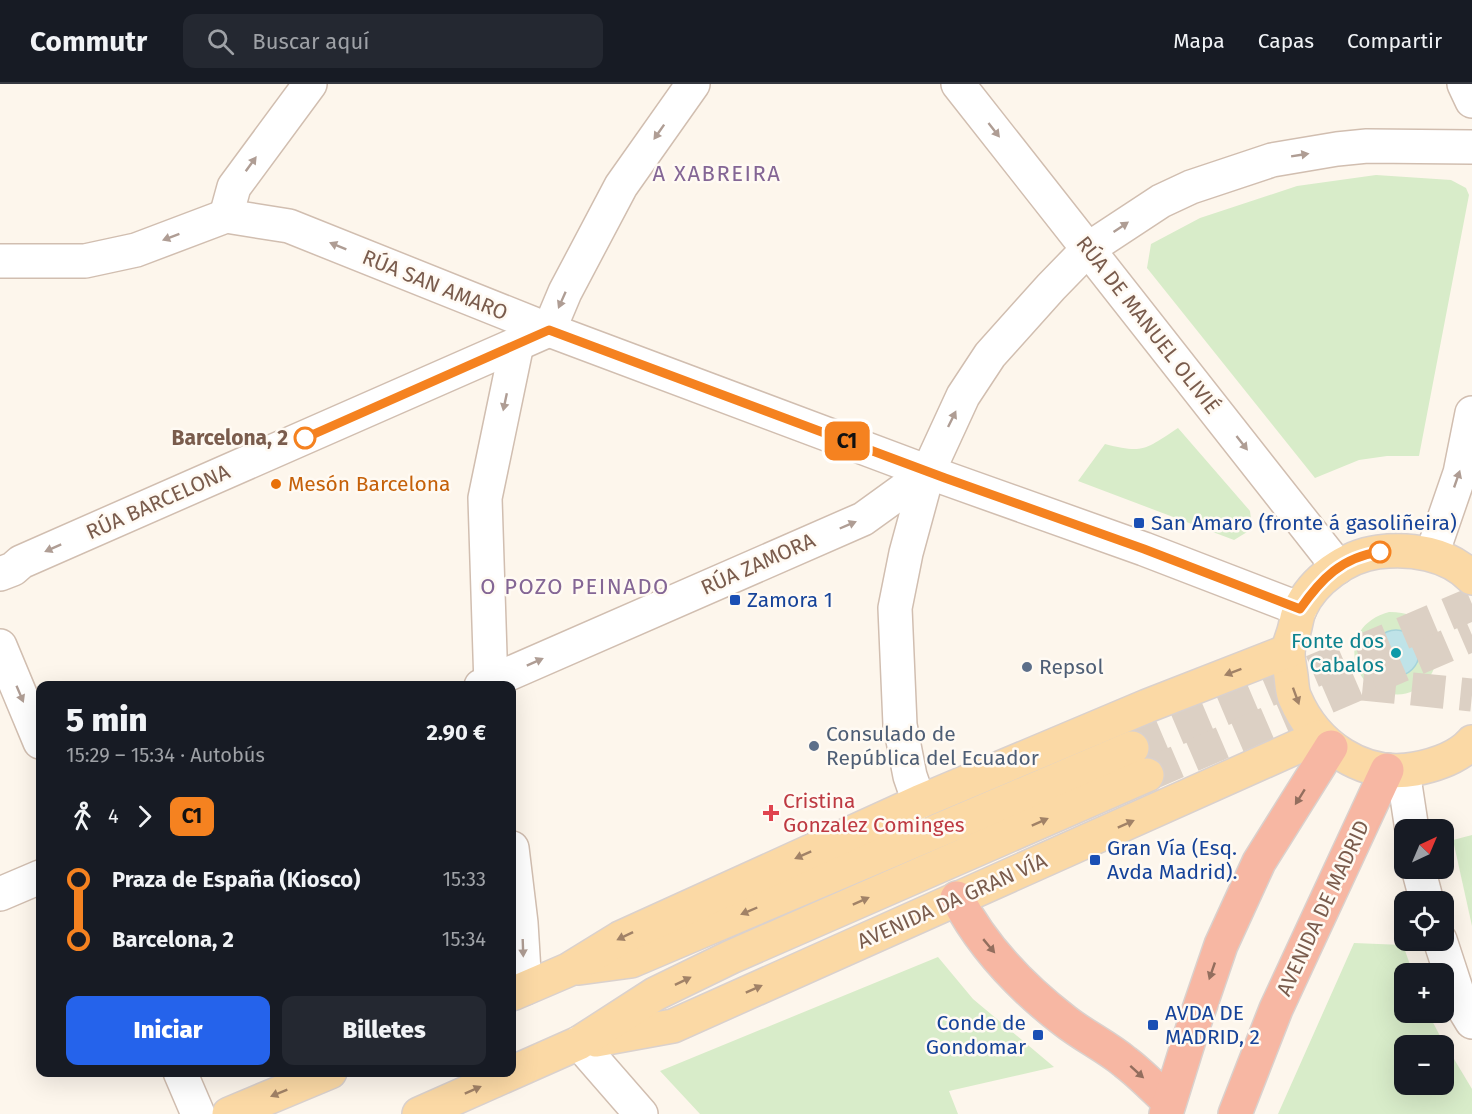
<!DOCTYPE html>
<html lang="es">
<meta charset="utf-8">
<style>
body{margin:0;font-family:"Fira Sans",sans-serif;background:#242831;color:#f1f3f6;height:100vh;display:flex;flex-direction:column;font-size:22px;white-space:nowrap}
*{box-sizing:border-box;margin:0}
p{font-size:20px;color:#9ea1a6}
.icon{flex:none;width:33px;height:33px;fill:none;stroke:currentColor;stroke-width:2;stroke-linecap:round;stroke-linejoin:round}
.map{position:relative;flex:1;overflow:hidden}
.sheet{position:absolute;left:36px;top:597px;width:480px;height:396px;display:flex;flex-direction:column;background:#171b24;border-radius:12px;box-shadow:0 6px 24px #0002}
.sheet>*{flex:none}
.badge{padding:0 12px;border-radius:9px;font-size:21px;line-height:39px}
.needle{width:39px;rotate:44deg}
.tools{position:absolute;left:1394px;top:735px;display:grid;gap:12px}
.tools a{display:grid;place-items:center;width:60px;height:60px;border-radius:12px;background:#171b24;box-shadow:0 6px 24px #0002;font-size:30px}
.map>.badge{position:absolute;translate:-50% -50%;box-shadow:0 0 0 3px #fff}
.legs{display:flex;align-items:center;gap:9px;height:66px;padding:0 30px;font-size:20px}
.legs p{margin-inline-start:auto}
.overview{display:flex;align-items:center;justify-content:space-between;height:102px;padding:0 30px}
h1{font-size:33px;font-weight:800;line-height:45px}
.action{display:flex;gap:12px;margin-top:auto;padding:12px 30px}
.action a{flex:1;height:69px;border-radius:12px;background:#2563eb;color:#fff;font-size:24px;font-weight:800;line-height:69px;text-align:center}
.action a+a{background:#242831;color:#f1f3f6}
ul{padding:0 30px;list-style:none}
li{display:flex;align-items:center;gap:21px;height:60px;font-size:22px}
li i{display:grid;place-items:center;width:9px;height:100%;margin:0 8px;background:currentColor}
li i::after{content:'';width:15px;height:15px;margin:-8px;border:4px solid;border-radius:50%;background:#171b24}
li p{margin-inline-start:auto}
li:first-child i{background:linear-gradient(#0000 50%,currentColor 0)}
li:last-child i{background:linear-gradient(currentColor 50%,#0000 0)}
header{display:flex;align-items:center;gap:36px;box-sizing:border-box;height:84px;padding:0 30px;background:#171b24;border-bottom:2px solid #363941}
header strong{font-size:28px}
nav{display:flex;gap:33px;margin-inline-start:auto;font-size:21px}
.search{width:420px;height:54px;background:#242831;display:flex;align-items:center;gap:15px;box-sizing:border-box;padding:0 21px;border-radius:12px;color:#9ea1a6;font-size:22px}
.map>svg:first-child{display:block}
.green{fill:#d8ecc9;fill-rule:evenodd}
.water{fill:#bfe3e8;stroke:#a5d3da;stroke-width:1.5}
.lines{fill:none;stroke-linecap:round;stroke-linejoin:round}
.major-tunnel{stroke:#dcd0c4;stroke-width:33;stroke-dasharray:33 16;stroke-linecap:butt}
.minor-casing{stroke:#d1beb0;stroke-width:36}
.major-casing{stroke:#dad1cd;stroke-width:36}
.highway-casing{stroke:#dad1cd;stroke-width:36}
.minor{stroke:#fff;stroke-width:33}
.major{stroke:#fbd9a5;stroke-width:33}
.highway{stroke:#f7b7a3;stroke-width:33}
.oneway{fill:#af9d94}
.oneway2{fill:#a18267}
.oneway3{fill:#936e5e}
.line-1-casing{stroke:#fff;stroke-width:14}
.line-1{stroke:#f58220;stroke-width:9}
.stop-1-dot{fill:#fff;stroke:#f58220;stroke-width:3}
.food-dot{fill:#e8710a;stroke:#fffaf3;stroke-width:2}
.transit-dot{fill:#1a4fb4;stroke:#fffaf3;stroke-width:2}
.culture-dot{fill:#0f9aa8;stroke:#fffaf3;stroke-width:2}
.service-dot{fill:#5c6f8a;stroke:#fffaf3;stroke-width:2}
.health-dot{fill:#e0444e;stroke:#fffaf3;stroke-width:2}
.labels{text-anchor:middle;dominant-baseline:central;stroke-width:5;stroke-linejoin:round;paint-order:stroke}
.street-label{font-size:21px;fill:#7a5c4d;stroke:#fffaf3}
.stop-label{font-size:21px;font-weight:bold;fill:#7a5c4d;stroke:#fffaf3;text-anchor:end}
.food-label{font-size:21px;fill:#c56008;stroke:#fffaf3;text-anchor:start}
.transit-label{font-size:21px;fill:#164399;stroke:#fffaf3;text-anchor:start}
.culture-label{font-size:21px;fill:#0d838f;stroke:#fffaf3;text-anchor:end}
.service-label{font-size:21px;fill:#4e5e75;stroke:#fffaf3;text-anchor:start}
.health-label{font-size:21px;fill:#be3a42;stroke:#fffaf3;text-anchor:start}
.neighbourhood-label{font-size:22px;letter-spacing:1.5px;fill:#846695;stroke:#fffaf3}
</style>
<header>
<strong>Commutr</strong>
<div class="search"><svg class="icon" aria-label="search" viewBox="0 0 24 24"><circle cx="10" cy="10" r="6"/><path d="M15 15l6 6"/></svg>Buscar aquí</div>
<nav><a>Mapa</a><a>Capas</a><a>Compartir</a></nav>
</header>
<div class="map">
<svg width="1472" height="1030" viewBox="0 0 1472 1030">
<rect width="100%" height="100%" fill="#fdf6ec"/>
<!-- green -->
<g class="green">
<polygon points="1376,91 1451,96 1466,104 1469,111 1419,372 1387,372 1359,376 1315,394 1147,184 1151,160 1200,134 1297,102"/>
<path d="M1178 344 1250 427 1252 445 1234 456 1078 397 1105 360C1144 370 1146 365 1178 344Z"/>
<path d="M1389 528C1462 527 1445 627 1382 608 1371 605 1361 595 1357 583 1348 556 1363 535 1389 528ZM1399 546 1413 552 1377 583C1368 564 1378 548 1399 546Z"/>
<polygon points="1472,751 1472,842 1453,756"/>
<path d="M1354 859 1403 861 1413 889 1404 890V928L1428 929 1439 950 1472 1005V1030H1278ZM1404 962H1443V1000H1404Z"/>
<polygon points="938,873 973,915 1054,983 949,1007 958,1030 700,1030 660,987"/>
</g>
<!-- water -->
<circle class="water" cx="1396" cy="569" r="23"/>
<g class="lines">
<!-- major-tunnel -->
<g class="major-tunnel">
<polyline points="1363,600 1472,611"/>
<polyline points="1132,664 1472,520"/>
<polyline points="1147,691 1472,551"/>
</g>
<!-- minor casing -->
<g class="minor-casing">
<g id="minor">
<polyline points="958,0 1338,483"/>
<polyline points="1464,0 1472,17"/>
<polyline points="226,132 234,103 310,0"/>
<polyline points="0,177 85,177 136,166 226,132 289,142 549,246 928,388 1144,465 1300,525"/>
<polyline points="549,246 565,208 621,102 693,0"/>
<polyline points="1432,470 1460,389 1472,329"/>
<polyline points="0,490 13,485 21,478 549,246"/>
<polyline points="0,562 40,658"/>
<polyline points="481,602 863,435 928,388"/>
<polyline points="491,602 485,414 517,260"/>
<polyline points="1403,687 1412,746"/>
<polyline points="919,718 910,692 900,641 895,524 906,469 928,388 963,312 990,271 1051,203 1088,165 1161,117 1191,103 1272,76 1337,65 1367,62 1472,63"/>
<polyline points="512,764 521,839 525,904"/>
<polyline points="1418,784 1427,818"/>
<polyline points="0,810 40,793"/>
<polyline points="1440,856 1461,920 1472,938"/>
<polyline points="579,959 641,1030"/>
<polyline points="180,988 198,1030"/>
</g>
</g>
<!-- major casing -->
<g class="major-casing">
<g id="major">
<path d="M1472 494C1448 469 1410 464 1378 468 1347 472 1313 496 1300 525 1297 531 1296 540 1294 547 1292 554 1288 562 1288 569 1288 576 1290 584 1291 592 1292 599 1292 608 1295 614 1315 661 1363 695 1415 685 1435 681 1458 674 1472 658"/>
<polyline points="579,884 631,877 1132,664"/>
<polyline points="512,910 568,886 620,854 919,718 1147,622 1288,567"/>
<polyline points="596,956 673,942 1319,653"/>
<polyline points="229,1030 330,988"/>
<polyline points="419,1030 579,959 655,910 731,873 1147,691"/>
</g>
</g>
<!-- highway casing -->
<g class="highway-casing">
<g id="highway">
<path d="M957 814C982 862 1022 904 1065 937 1084 952 1107 963 1125 978 1141 990 1155 1005 1169 1018"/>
<polyline points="1166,1030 1194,940 1221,861 1259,778 1331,663"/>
<polyline points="1235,1030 1276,925 1387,686"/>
</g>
</g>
<!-- minor -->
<use href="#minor" class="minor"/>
<!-- major -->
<use href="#major" class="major"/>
<!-- highway -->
<use href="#highway" class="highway"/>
</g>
<!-- one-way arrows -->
<defs><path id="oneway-solid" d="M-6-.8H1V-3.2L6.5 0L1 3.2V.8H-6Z" transform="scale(1.5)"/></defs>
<g class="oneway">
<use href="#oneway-solid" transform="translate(994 46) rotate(52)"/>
<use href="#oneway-solid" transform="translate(659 48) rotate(125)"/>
<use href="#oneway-solid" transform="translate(1300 71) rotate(-9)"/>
<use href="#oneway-solid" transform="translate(251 80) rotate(-54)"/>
<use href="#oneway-solid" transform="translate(1121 143) rotate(-34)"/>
<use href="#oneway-solid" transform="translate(171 153) rotate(159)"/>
<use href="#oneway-solid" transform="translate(338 162) rotate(-158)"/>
<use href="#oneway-solid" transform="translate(562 216) rotate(114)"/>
<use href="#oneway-solid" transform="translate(505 318) rotate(102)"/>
<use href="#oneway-solid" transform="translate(952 335) rotate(-64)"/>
<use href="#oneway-solid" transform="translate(1242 359) rotate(52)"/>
<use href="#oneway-solid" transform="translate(1457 395) rotate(-71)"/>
<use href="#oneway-solid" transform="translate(848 441) rotate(-23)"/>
<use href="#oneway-solid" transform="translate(53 464) rotate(156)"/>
<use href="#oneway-solid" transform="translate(535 578) rotate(-24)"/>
<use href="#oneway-solid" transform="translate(20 610) rotate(67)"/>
<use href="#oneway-solid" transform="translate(523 864) rotate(88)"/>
</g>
<g class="oneway2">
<use href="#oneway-solid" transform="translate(1233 588) rotate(159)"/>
<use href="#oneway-solid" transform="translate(1296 612) rotate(70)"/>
<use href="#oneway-solid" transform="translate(1040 738) rotate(-24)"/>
<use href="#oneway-solid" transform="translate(1126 740) rotate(-24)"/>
<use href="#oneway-solid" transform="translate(803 771) rotate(156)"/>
<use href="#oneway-solid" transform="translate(861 817) rotate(-24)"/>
<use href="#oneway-solid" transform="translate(749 827) rotate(157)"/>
<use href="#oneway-solid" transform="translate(625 852) rotate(154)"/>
<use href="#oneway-solid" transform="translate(683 897) rotate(-26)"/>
<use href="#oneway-solid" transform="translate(754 905) rotate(-24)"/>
<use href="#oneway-solid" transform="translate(473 1006) rotate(-24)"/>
<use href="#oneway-solid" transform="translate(279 1009) rotate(158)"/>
</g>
<g class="oneway3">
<use href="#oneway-solid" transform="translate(1300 713) rotate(122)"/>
<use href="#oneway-solid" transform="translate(989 862) rotate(50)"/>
<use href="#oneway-solid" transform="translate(1212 887) rotate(109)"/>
<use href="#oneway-solid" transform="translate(1137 988) rotate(42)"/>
</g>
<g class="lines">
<!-- line-1 casing -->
<g class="line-1-casing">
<path id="line-1" d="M305 354 549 246 945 394 1144 465 1300 525C1321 495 1342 473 1380 468"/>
</g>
<!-- line-1 -->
<use href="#line-1" class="line-1"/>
</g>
<!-- markers -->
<g class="stop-1-dot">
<circle cx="305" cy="354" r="10"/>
<circle cx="1380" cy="468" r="10"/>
</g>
<circle class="food-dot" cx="276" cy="400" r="6"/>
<g class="transit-dot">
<rect x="1133" y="433" width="12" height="12" rx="3"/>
<rect x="729" y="510" width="12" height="12" rx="3"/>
<rect x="1089" y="770" width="12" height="12" rx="3"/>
<rect x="1147" y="935" width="12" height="12" rx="3"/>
<rect x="1032" y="945" width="12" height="12" rx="3"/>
</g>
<circle class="culture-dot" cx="1396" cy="569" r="6"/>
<g class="service-dot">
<circle cx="1027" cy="583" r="6"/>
<circle cx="814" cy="662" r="6"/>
</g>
<path class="health-dot" d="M768 720h6v6h6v6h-6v6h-6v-6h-6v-6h6z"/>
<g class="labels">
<!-- street labels -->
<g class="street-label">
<text transform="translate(435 201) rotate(22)">RÚA SAN AMARO</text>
<text transform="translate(1148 241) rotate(52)">RÚA DE MANUEL OLIVIÉ</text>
<text transform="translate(158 418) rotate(-24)">RÚA BARCELONA</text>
<text transform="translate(758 480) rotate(-24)">RÚA ZAMORA</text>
<text transform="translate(952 817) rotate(-24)">AVENIDA DA GRAN VÍA</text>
<text transform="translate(1323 824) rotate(-65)">AVENIDA DE MADRID</text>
</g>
<!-- stop labels -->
<g class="stop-label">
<text x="288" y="354">Barcelona, 2</text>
</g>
<!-- food labels -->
<g class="food-label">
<text x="288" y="400">Mesón Barcelona</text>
</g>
<!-- transit labels -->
<g class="transit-label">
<text x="1151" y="439">San Amaro (fronte á gasoliñeira)</text>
<text x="747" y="516">Zamora 1</text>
<text x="1107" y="764">Gran Vía (Esq.<tspan x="1107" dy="24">Avda Madrid).</tspan></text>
<text x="1165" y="929">AVDA DE<tspan x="1165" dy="24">MADRID, 2</tspan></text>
<text x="1026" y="939" text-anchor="end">Conde de<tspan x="1026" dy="24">Gondomar</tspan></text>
</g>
<!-- culture labels -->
<g class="culture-label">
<text x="1384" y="557">Fonte dos<tspan x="1384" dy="24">Cabalos</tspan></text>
</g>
<!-- service labels -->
<g class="service-label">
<text x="1039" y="583">Repsol</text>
<text x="826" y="650">Consulado de<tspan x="826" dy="24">República del Ecuador</tspan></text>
</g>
<!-- health labels -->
<g class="health-label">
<text x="783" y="717">Cristina<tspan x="783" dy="24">Gonzalez Cominges</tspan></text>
</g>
<!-- neighbourhood labels -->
<g class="neighbourhood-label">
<text x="717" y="89">A XABREIRA</text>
<text x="575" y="502">O POZO PEINADO</text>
</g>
</g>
</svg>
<div class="tools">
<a><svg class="needle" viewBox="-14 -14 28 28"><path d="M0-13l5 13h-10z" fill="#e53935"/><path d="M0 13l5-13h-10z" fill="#9ea1a6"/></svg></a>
<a><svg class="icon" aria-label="locate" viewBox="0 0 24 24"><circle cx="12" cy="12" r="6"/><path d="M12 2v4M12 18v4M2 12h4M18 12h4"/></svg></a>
<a>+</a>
<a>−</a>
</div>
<b class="badge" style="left:847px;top:357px;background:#f58220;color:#111">C1</b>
<section class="sheet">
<div class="overview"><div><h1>5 min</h1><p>15:29 – 15:34 · Autobús</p></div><b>2.90 €</b></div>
<div class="legs"><svg class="icon" aria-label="walk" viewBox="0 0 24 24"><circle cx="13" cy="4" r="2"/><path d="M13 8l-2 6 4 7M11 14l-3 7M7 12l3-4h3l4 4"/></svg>4<svg class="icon" aria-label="forward" viewBox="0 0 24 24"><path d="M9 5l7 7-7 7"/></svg><b class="badge" style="background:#f58220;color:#111">C1</b></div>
<ul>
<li><i style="color:#f58220"></i><b>Praza de España (Kiosco)</b><p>15:33</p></li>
<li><i style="color:#f58220"></i><b>Barcelona, 2</b><p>15:34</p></li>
</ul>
<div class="action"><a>Iniciar</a><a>Billetes</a></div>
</section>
</div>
